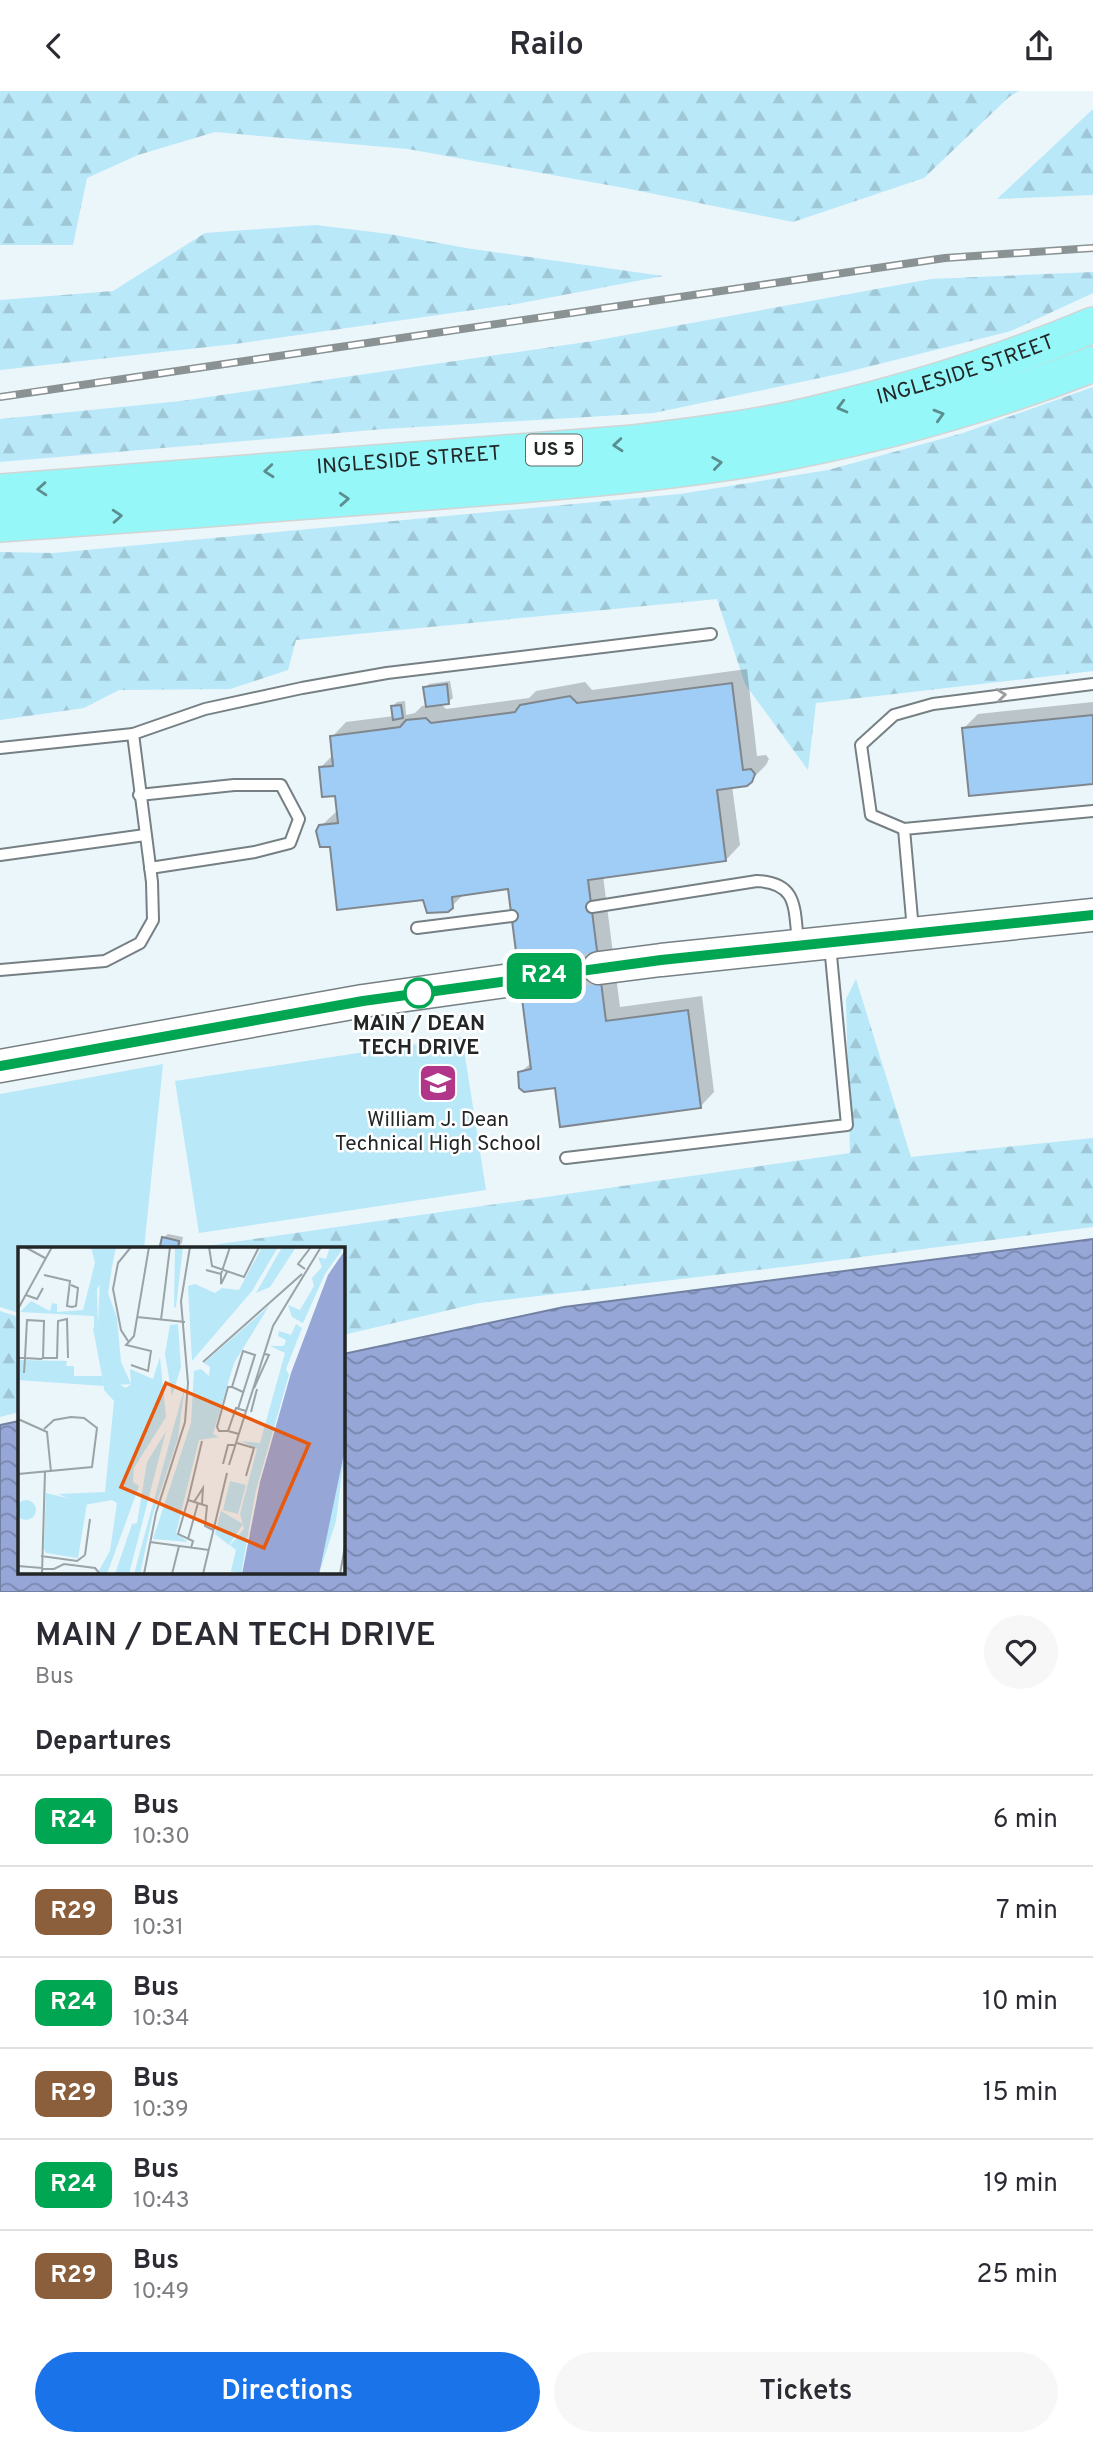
<!DOCTYPE html>
<style>
body{margin:0;font-family:Overpass,sans-serif;background:#f7f7f7;color:#2b2b33;height:100vh;display:flex;flex-direction:column;font-size:26px;white-space:nowrap}
*{box-sizing:border-box;margin:0}
p{font-size:23px;color:#7c7c81}
.icon{flex:none;width:38px;height:38px;fill:none;stroke:currentColor;stroke-width:2;stroke-linecap:round;stroke-linejoin:round}
.map{position:relative;height:1501px;overflow:hidden}
.panel{display:flex;flex-direction:column;background:#fff;flex:1}
.panel>*{flex:none}
.badge{padding:0 14px;border-radius:10px;font-size:24px;line-height:46px}
.map>.badge{position:absolute;translate:-50% -50%;box-shadow:0 0 0 4px #fff}
h2{padding:0 35px;font-size:26px;line-height:63px}
.round{display:grid;place-items:center;flex:none;width:74px;height:74px;border-radius:37px;background:#f7f7f7}
.head{display:flex;align-items:center;justify-content:space-between;height:119px;padding:0 35px}
h1{font-size:33px;font-weight:600;line-height:52px}
.action{display:flex;gap:14px;margin-top:auto;padding:14px 35px}
.action a{flex:1;height:80px;border-radius:42px;background:#1a73e8;color:#fff;font-size:28px;font-weight:600;line-height:80px;text-align:center}
.action a+a{background:#f7f7f7;color:#2b2b33}
ul{padding:0;list-style:none}
li{display:flex;align-items:center;gap:21px;height:91px;padding:0 35px;border-top:2px solid #e1e1e2}
li div{flex:1}
li b{display:block;font-size:26px}
li em{font-style:normal}
li .badge{min-width:77px;font-weight:700;text-align:center}
header{display:flex;justify-content:space-between;align-items:center;height:91px;padding:0 35px;background:#fff;font-size:32px;font-weight:600}
.map>svg:first-child{display:block}
.grass{fill:#b9e8f9}
.forest{fill:url(#forest-firs)}
.water{fill:url(#water-waves);stroke:#7280a2;stroke-width:2}
.shadow{fill:#0003}
.building{fill:#a0cdf5;stroke:#7f868d;stroke-width:2}
.lines{fill:none;stroke-linecap:round;stroke-linejoin:round}
.secondary-tunnel{stroke:#c2ccd0;stroke-width:32;stroke-dasharray:32 16;stroke-linecap:butt}
.lane-casing{stroke:#768084;stroke-width:14}
.secondary-casing{stroke:#768084;stroke-width:35}
.primary-casing{stroke:#d3d4d4;stroke-width:38}
.lane{stroke:#fff;stroke-width:10}
.secondary{stroke:#fff;stroke-width:32}
.primary{stroke:#95f7f8;stroke-width:35}
.rail-casing{stroke:#8a9294;stroke-width:8}
.rail{stroke:#fff;stroke-width:5;stroke-dasharray:16;stroke-linecap:butt}
.oneway{stroke:#5c8e90}
.oneway2{stroke:#9c9d9e}
.line-casing{stroke:#fff;stroke-width:16}
.line{stroke:#00a651;stroke-width:10}
.stop-dot{fill:#fff;stroke:#00a651;stroke-width:3.5}
.labels{text-anchor:middle;dominant-baseline:central;stroke-width:5;stroke-linejoin:round;paint-order:stroke}
.shield{fill:#fff;stroke:#646768;stroke-width:2}
.shield-label{font-size:19px;font-weight:bold;fill:#222627}
.street-label{font-size:21px;fill:#222627;stroke:#fff}
.stop-label{font-size:21px;font-weight:bold;fill:#222627;stroke:#fff}
.poi-label{font-size:21px;fill:#222627;stroke:#fff}
.inset-road{fill:none;stroke:#9aa3a6;stroke-width:2}
.view{fill:#e8590c;fill-opacity:0.15;stroke:#e8590c;stroke-width:3.5}
.inset-edge{fill:none;stroke:#222627;stroke-width:3.5}
</style>
<header><svg class="icon" aria-label="back" viewBox="0 0 24 24"><path d="M15 5l-7 7 7 7"/></svg>Railo<svg class="icon" aria-label="share" viewBox="0 0 24 24"><path d="M12 15V3M7 8l5-5 5 5M5 13v7h14v-7"/></svg></header>
<div class="map">
<svg width="1093" height="1501" viewBox="0 0 1093 1501">
<defs>
<pattern id="forest-firs" width="22" height="20" patternUnits="userSpaceOnUse" patternTransform="scale(1.75)"><rect width="22" height="20" fill="#b9e8f9"/><path d="M5 1l3.5 6h-7zM16 11l3.5 6h-7z" fill="#9fc7d5"/></pattern>
<pattern id="water-waves" width="16" height="10" patternUnits="userSpaceOnUse" patternTransform="scale(1.75)"><rect width="16" height="10" fill="#95a6d7"/><path d="M0 5q4-4 8 0t8 0" fill="none" stroke="#7987ae"/></pattern>
</defs>
<rect width="100%" height="100%" fill="#eaf6fa"/>
<!-- grass -->
<g class="grass">
<polygon points="462,946 486,1099 199,1142 175,990"/>
<polygon points="163,973 144,1158 19,1158 19,1222 0,1216 0,1003"/>
</g>
<!-- forest -->
<g class="forest">
<polygon points="0,0 1019,0 1009,6 924,87 793,131 630,98 408,58 215,41 138,64 87,87 73,154 0,154"/>
<polygon points="1093,18 1093,104 997,108"/>
<polygon points="316,134 389,143 472,158 663,185 516,213 235,253 0,279 0,209 113,200 205,142"/>
<polygon points="1093,181 1093,202 1011,240 843,282 654,322 384,338 0,371 0,328 181,310 593,250 931,188"/>
<polygon points="1093,296 1093,580 816,612 808,679 745,593 717,508 296,549 288,579 230,598 119,599 84,617 0,629 0,461 54,462 680,403 828,379 963,342"/>
<polygon points="856,888 911,1066 1093,1047 1093,1136 799,1174 479,1212 343,1244 343,1158 202,1158 206,1155 850,1062 846,908"/>
<polygon points="0,1220 19,1226 19,1321 0,1326"/>
</g>
<!-- water -->
<polygon class="water" points="1093,1148 1093,1501 0,1501 0,1334 19,1330 19,1482 343,1482 343,1263 564,1216"/>
<!-- shadow -->
<g class="shadow">
<polygon points="747,578 757,665 766,664 769,668 766,674 751,689 732,695 740,754 726,769 603,785 620,916 702,905 714,1001 700,1016 556,995 520,982 532,971 509,796 465,802 452,815 424,807 331,754 321,735 338,719 336,703 320,677 334,663 332,646 346,631 394,625 393,615 397,611 405,610 406,624 415,622 422,615 427,614 425,597 429,593 450,590 453,607 448,611 440,612 446,618 529,607 536,600 585,591 592,599"/>
<polygon points="1093,611 1093,691 964,637 978,623"/>
<polygon points="168,1143 183,1146 182,1152 177,1157 163,1147"/>
</g>
<!-- building -->
<g class="building">
<polygon points="732,592 743,679 751,678 755,683 752,691 747,695 717,699 726,770 588,789 606,930 688,919 701,1017 560,1036 555,997 524,1001 519,997 518,981 531,978 508,798 452,806 453,817 448,821 427,822 423,809 337,819 330,756 320,756 316,740 319,734 338,732 335,705 322,706 319,676 333,675 330,645 400,636 406,629 426,627 431,632 515,621 520,614 570,605 577,612"/>
<polygon points="447,593 449,613 426,616 423,596"/>
<polygon points="401,614 403,627 393,629 391,615"/>
<polygon points="1093,624 1093,693 969,705 962,637"/>
<polygon points="162,1146 179,1150 178,1158 160,1155"/>
</g>
<g class="lines">
<!-- secondary-tunnel -->
<polyline class="secondary-tunnel" points="519,888 599,877"/>
<!-- lane casing -->
<g class="lane-casing">
<g id="lane">
<polyline points="0,657 133,643"/>
<polyline points="139,704 234,694 281,694 299,728 290,752 255,761 150,777"/>
<polyline points="904,738 871,724 861,654 894,624 933,613 1093,593"/>
<polyline points="0,764 145,744"/>
<path d="M592 816 757 790C798 792 794 817 798 851"/>
<polyline points="417,837 512,825"/>
<polyline points="913,839 904,738 1093,720"/>
<polyline points="0,879 105,870 140,852 153,829 152,791 133,643 205,618 302,597 387,582 711,543"/>
<polyline points="566,1067 847,1034 830,854"/>
</g>
</g>
<!-- secondary casing -->
<g class="secondary-casing">
<g id="secondary">
<polyline points="599,877 661,869 1093,824"/>
<polyline points="0,975 363,910 519,888"/>
</g>
</g>
<!-- primary casing -->
<g class="primary-casing">
<g id="primary">
<path id="s1" d="M0 401 634 352C696 344 758 337 819 322 912 300 1005 271 1093 234"/>
<path d="M0 433C130 424 259 414 389 404 509 395 631 387 750 368 866 348 983 316 1093 273"/>
</g>
</g>
<!-- lane -->
<use href="#lane" class="lane"/>
<!-- secondary -->
<use href="#secondary" class="secondary"/>
<!-- primary -->
<use href="#primary" class="primary"/>
<!-- rail casing -->
<g class="rail-casing">
<polyline id="rail" points="0,306 945,167 1093,157"/>
</g>
<!-- rail -->
<use href="#rail" class="rail"/>
</g>
<!-- one-way arrows -->
<defs><path id="oneway-chevron" d="M-2-3.5L2.5 0L-2 3.5" fill="none" stroke-width="1.6" stroke-linecap="round" stroke-linejoin="round" transform="scale(1.75)"/></defs>
<g class="oneway">
<use href="#oneway-chevron" transform="translate(842 316) rotate(165)"/>
<use href="#oneway-chevron" transform="translate(939 324) rotate(-16)"/>
<use href="#oneway-chevron" transform="translate(618 354) rotate(175)"/>
<use href="#oneway-chevron" transform="translate(717 372) rotate(-8)"/>
<use href="#oneway-chevron" transform="translate(269 380) rotate(175)"/>
<use href="#oneway-chevron" transform="translate(42 398) rotate(176)"/>
<use href="#oneway-chevron" transform="translate(344 408) rotate(-4)"/>
<use href="#oneway-chevron" transform="translate(117 425) rotate(-4)"/>
</g>
<use class="oneway2" href="#oneway-chevron" transform="translate(1001 604) rotate(-7)"/>
<g class="lines">
<!-- line casing -->
<g class="line-casing">
<polyline id="line" points="0,975 363,910 661,869 1093,824"/>
</g>
<!-- line -->
<use href="#line" class="line"/>
</g>
<!-- icons -->
<defs>
<g id="school-square" transform="scale(2.0125)"><rect x="-9" y="-9" width="18" height="18" rx="4" fill="#b13689" stroke="#fff"/><path d="M0-5L7-2L0 1L-7-2ZM-4 1L0 2.5L4 1V4Q0 6-4 4Z" fill="#fff"/></g>
</defs>
<g fill-rule="evenodd">
<use href="#school-square" x="438" y="992"/>
</g>
<!-- markers -->
<circle class="stop-dot" cx="419" cy="902" r="14"/>
<g class="labels">
<!-- shield labels -->
<rect class="shield" x="526" y="343.5" width="56" height="31" rx="5"/>
<g class="shield-label">
<text x="554" y="359">US 5</text>
</g>
<!-- street labels -->
<g class="street-label">
<text stroke="none"><textPath href="#s1" startOffset="976">INGLESIDE STREET</textPath></text>
<text stroke="none"><textPath href="#s1" startOffset="410">INGLESIDE STREET</textPath></text>
</g>
<!-- stop labels -->
<g class="stop-label">
<text x="419" y="933">MAIN / DEAN<tspan x="419" dy="24">TECH DRIVE</tspan></text>
</g>
<!-- poi labels -->
<g class="poi-label">
<text x="438" y="1029">William J. Dean<tspan x="438" dy="24">Technical High School</tspan></text>
</g>
</g>
<!-- overview -->
<g transform="translate(18 1156)">
<rect width="327" height="327" fill="#eaf6fa"/>
<path d="M94 20 90 46 99 71 103 115 113 137 96 138 85 130 86 139 0 133V113L49 114 48 119H56V129H84L75 81 80 79 82 32ZM212 234 228 238 220 267 205 263ZM28 246 69 256 60 311 28 306 26 302ZM-2 263a10 10 0 1 1 20 0a10 10 0 1 1-20 0ZM203 264 225 277 211 298 197 287Z" fill="#b9e8f9"/>
<path d="M73 0H98L94 20 79 42 80 79 76 81V69L2 65 13 54 32 64 34 56 39 57V65L65 63 77 16ZM244 0H260L234 44 174 114 170 39 177 37 197 46 204 41 221 43ZM264 0H278L252 40 238 46ZM312 0H326L307 27 285 76 274 70 270 58 282 63 296 39 294 31 304 20 300 10 308 12ZM251 59 216 116 195 187 201 190 181 193 158 286 170 295 135 292 173 176 176 124 183 122 191 129 192 120 186 116ZM160 77 163 120 154 149 147 107 152 78ZM278 77 284 81 268 122 271 128 238 243 223 327 213 324 218 303 212 298 226 282 222 267 239 202 223 194 242 196 267 106 252 99H266L268 93 260 89 261 84 273 88ZM142 110 148 170 116 221 115 235 121 239 89 327H79L92 304 99 256 94 253 66 258 40 247 87 245 96 154 86 143 85 129 108 141 113 137 112 122 135 132ZM167 138 160 191 135 267 122 327H116ZM148 184 111 327H97L114 277 119 276 129 215ZM327 202 318 274 301 327 303 313Z" fill="#b9e8f9"/>
<path d="M165 0 158 60 156 61 157 1Z" fill="#b9e8f9"/>
<path d="M327 3V202L301 327H224L242 235 273 126 310 28Z" fill="#95a6d7"/>
<path class="inset-road" d="M7 0 27 11M191 0 194 19 226 30 241 0M287 22 280 17 293 0M188 23 203 27 212 0M26 28 52 34 49 59 54 60 58 59 60 41 53 38M203 28V37L209 25M8 48 19 52 25 41M0 62 34 0M119 70 167 75M143 73 152 0M110 94 103 83 95 42 100 16 113 0M0 111H7L23 112 25 111 26 74 9 73 7 111 6 126M25 111H39L40 74 49 72 50 111M185 115 284 27M113 118 130 124 133 104 108 98 116 89 131 0M236 141 251 108 247 107M220 162 237 108 225 104 214 140 225 145M233 165 239 142M0 172 29 185 33 225M210 184H201L199 180 210 140H214M221 187 210 184 218 161 228 164M184 194 170 253 189 259 187 279 195 283M219 196 236 201 228 229M205 217 210 198H217M211 218 255 79 303 0M0 227 74 220 79 181 66 171 53 170 36 173 26 182M170 253 160 287 175 294 173 301M176 255 185 241 184 257M170 292 180 256M132 295 191 303M67 308 72 272M23 309 59 314 67 308M0 319 36 322 46 317 77 321 82 327M24 327 27 225M126 327 138 266 167 175 170 136 163 54 172 0M154 327 161 299M185 327 209 226M322 327 328 294"/>
<path class="view" d="M148 136 291 197 246 301 103 240Z"/>
<rect width="327" height="327" class="inset-edge"/>
</g>
</svg>
<b class="badge" style="left:544px;top:885px;background:#00a651;color:#fff">R24</b>
</div>
<section class="panel">
<div class="head"><div><h1>MAIN / DEAN TECH DRIVE</h1><p>Bus</p></div><a class="round"><svg class="icon" aria-label="heart" viewBox="0 0 24 24"><path d="M12 20l-8-8c-3-5 5-10 8-4 3-6 11-1 8 4z"/></svg></a></div>
<h2>Departures</h2>
<ul>
<li><span class="badge" style="background:#00a651;color:#fff">R24</span><div><b>Bus</b><p>10:30</p></div><em>6 min</em></li>
<li><span class="badge" style="background:#8b5e3c;color:#fff">R29</span><div><b>Bus</b><p>10:31</p></div><em>7 min</em></li>
<li><span class="badge" style="background:#00a651;color:#fff">R24</span><div><b>Bus</b><p>10:34</p></div><em>10 min</em></li>
<li><span class="badge" style="background:#8b5e3c;color:#fff">R29</span><div><b>Bus</b><p>10:39</p></div><em>15 min</em></li>
<li><span class="badge" style="background:#00a651;color:#fff">R24</span><div><b>Bus</b><p>10:43</p></div><em>19 min</em></li>
<li><span class="badge" style="background:#8b5e3c;color:#fff">R29</span><div><b>Bus</b><p>10:49</p></div><em>25 min</em></li>
</ul>
<div class="action"><a>Directions</a><a>Tickets</a></div>
</section>
